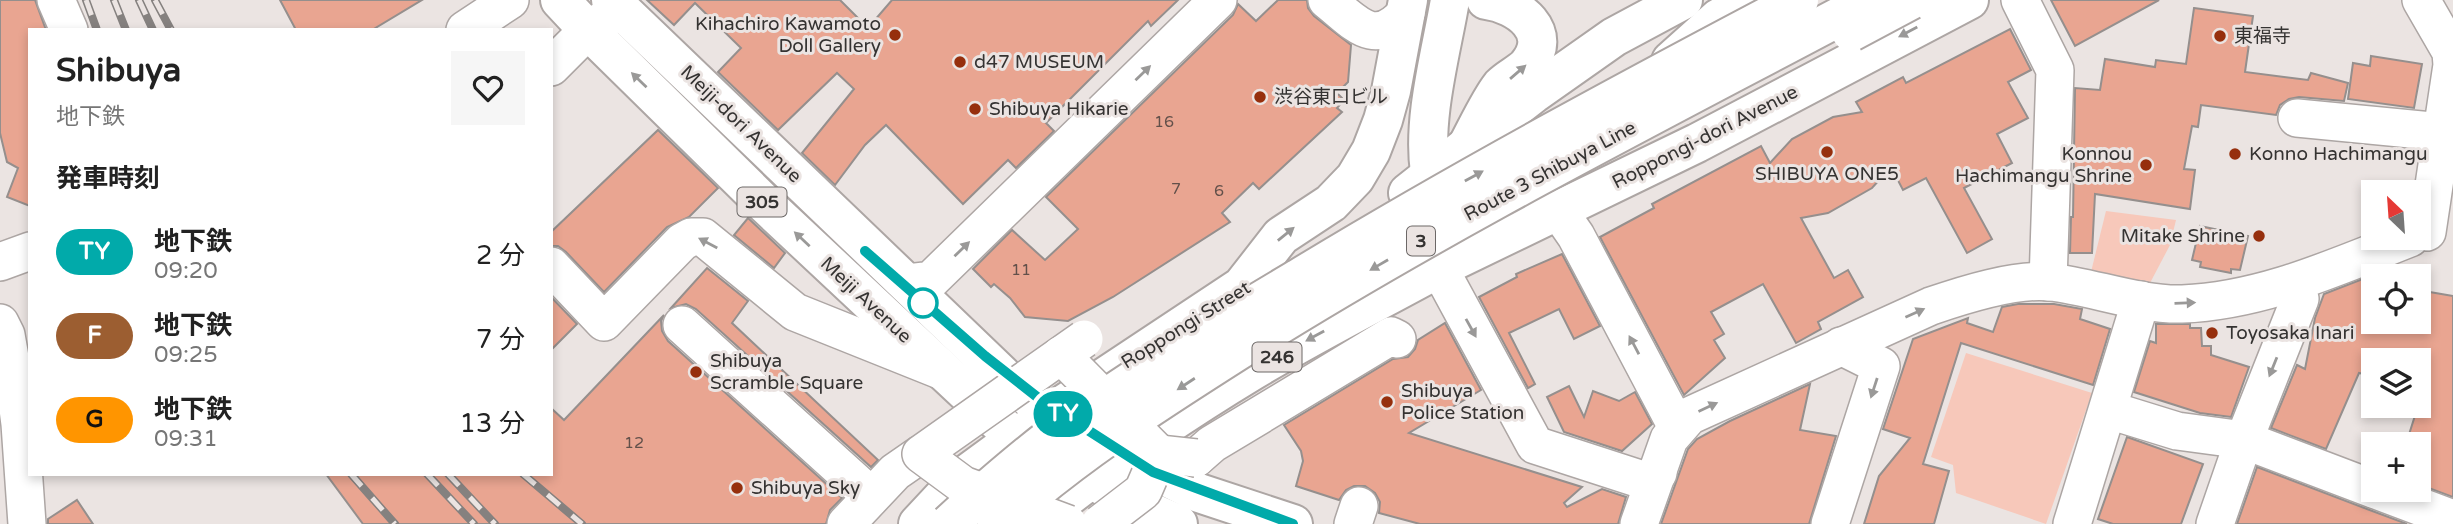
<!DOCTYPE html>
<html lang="ja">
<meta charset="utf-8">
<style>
body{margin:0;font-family:"Varela Round","Noto Sans JP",sans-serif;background:#f6f6f6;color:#222;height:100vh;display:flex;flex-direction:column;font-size:26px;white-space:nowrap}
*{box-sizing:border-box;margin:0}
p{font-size:23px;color:#767676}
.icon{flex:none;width:38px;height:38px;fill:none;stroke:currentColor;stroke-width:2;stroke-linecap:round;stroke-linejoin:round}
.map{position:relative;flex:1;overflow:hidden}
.details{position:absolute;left:28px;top:28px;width:525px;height:448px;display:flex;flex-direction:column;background:#fff;border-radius:0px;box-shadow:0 4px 10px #0003}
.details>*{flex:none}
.badge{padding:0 14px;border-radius:23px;font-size:24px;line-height:46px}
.needle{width:46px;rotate:335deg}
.controls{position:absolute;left:2361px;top:180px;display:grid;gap:14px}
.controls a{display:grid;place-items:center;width:70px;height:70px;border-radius:0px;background:#fff;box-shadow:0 4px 10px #0003;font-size:35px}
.map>.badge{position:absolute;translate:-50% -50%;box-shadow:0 0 0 4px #fff}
h2{padding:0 28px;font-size:26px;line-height:63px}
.round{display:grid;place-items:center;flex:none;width:74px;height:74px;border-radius:0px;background:#f6f6f6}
.head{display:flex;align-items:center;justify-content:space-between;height:119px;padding:0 28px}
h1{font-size:33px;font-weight:700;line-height:52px}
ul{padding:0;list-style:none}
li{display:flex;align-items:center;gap:21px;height:84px;padding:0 28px}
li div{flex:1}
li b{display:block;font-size:26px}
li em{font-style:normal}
li .badge{min-width:77px;font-weight:700;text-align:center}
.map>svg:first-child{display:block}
.green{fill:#f7c8ba}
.building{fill:#e9a591;stroke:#958f8d;stroke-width:2}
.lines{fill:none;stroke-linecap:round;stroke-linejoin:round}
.minor-casing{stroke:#ada6a4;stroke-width:40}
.major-casing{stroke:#ada6a4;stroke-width:42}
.highway-casing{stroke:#ada6a4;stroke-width:42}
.minor{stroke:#fff;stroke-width:37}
.major{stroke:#fff;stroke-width:38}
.highway{stroke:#fff;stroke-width:38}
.rail-casing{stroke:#85817f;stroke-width:8}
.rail{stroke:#ebe4e2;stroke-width:5;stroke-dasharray:16;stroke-linecap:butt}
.minor-bridge-casing{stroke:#ada6a4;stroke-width:40;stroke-linecap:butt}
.highway-bridge-casing{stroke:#ada6a4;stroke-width:42;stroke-linecap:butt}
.minor-bridge{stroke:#fff;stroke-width:37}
.highway-bridge{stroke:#fff;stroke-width:38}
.oneway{fill:#9a9998}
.line-casing{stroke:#fff;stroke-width:16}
.line{stroke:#01aaaa;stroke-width:10}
.poi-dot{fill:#962f0d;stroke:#ebe4e2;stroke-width:2.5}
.stop-dot{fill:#fff;stroke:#01aaaa;stroke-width:3.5}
.labels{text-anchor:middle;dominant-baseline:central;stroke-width:6;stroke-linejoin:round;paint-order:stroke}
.number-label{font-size:16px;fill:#62504a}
.shield{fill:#ebe4e2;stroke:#6c6867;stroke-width:2}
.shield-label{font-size:18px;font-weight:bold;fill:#353332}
.poi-label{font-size:19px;fill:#353332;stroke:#ebe4e2;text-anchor:start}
.street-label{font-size:19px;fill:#353332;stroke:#ebe4e2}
</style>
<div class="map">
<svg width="2453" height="524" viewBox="0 0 2453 524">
<rect width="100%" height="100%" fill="#ebe4e2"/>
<!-- green -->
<g class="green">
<polygon points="2106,211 2176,220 2170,245 2150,283 2135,283 2091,272"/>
<polygon points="1966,353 2092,393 2046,524 1956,493 1953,465 1931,457"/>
</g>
<!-- building -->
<g class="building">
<polygon points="0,0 35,0 46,30 30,30 30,206 7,197 18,168 7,162 0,133"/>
<polygon points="280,0 422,0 372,30 296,30"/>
<polygon points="647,0 840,0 868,28 892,0 1178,0 1151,26 1148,21 1046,123 1054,131 1016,168 1008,160 963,204 886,125 865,145 835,185 802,153 854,89 837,73 778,130 718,72 741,48 695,3 674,25"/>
<polygon points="1278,0 1307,0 1308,8 1314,16 1351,45 1348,82 1337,93 1344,100 1337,108 1342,112 1259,189 1253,183 1222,213 1230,222 1113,297 1068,321 1025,317 1010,298 994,284 991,287 973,269 1012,230 1045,260 1078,229 1046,197 1233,15 1238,4 1256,21"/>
<polygon points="2051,0 2159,0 2075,46"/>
<polygon points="2194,8 2253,16 2245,72 2308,80 2311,73 2348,83 2344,101 2299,97 2289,99 2280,105 2276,115 2201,105 2198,127 2192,126 2184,169 2195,170 2190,209 2095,194 2092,253 2070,253 2071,217 2073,217 2075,88 2100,90 2105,59 2155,67 2156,60 2186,64"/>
<polygon points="2010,29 2031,70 2008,82 2028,118 1997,134 2012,163 1964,188 1992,239 1967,253 1926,178 1903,190 1891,167 1872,188 1828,213 1801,218 1834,278 1848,270 1863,297 1818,322 1821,329 1796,343 1763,284 1711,312 1724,334 1714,340 1725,358 1684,395 1600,237 1654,208 1652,204 1761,146 1770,163 1792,139 1833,117 1862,112 1856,102 1903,77 1906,83"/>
<polygon points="2371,56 2422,64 2414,108 2348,99 2353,63 2370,66"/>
<polygon points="658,130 718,188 689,217 667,227 604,292 566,252 558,246 551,246 551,232"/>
<polygon points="748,218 785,253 774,268 734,235"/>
<polygon points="2200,226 2248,236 2240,270 2231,269 2231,273 2200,267 2201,262 2192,260"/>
<polygon points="1562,254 1600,326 1574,339 1559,309 1509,333 1535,384 1528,388 1479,297 1517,277 1516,274"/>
<polygon points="707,268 748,301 732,323 878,460 871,467 696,309 686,304 671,308"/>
<polygon points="2373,275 2373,322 2418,322 2418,290 2453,296 2453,497 2418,484 2418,444 2406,444 2418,406 2418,360 2373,360 2373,376 2359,373 2326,449 2271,428 2297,365 2305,369 2315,318 2324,294"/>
<polygon points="551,297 577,324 551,350"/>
<polygon points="2018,304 2054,304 2082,309 2080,319 2110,329 2093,385 1961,343 1923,464 1949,471 1934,524 1864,524 1879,476 1910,438 1883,429 1913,339 1968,318 1967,323 1993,332 2002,307"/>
<polygon points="664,315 661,321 662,331 668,341 842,498 830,510 826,524 363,524 326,474 551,474 551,408 564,420"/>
<polygon points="1445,323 1481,390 1409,433 1582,487 1564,503 1567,507 1602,489 1626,497 1618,524 1420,524 1379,513 1380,502 1375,493 1365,486 1354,486 1346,490 1339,500 1296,486 1303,461 1301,451 1284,425 1393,359 1408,357 1415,349 1418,340"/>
<polygon points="2156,324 2190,324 2190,328 2201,328 2202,346 2211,346 2211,355 2249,367 2231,417 2200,413 2134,392 2150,341 2156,343"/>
<polygon points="1810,384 1800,430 1836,436 1809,524 1661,524 1688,449 1697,439 1730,421"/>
<polygon points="1569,386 1584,417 1593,391 1619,401 1635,392 1652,424 1622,451 1564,432 1547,397"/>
<polygon points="2127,437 2203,464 2181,524 2113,524 2098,519"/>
<polygon points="2257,467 2367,509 2407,524 2237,524"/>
<polygon points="77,500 93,524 48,524 48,519"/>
</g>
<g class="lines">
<!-- minor casing -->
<g class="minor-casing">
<g id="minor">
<polyline points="56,0 69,30"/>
<path d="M1327 0C1356 23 1374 49 1406 13"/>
<polyline points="2020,0 2055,70 2048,282"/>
<polyline points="2421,0 2451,52 2452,65 2427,232"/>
<polyline points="465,30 510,0"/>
<polyline points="551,67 588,30 614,13"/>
<polyline points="2297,118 2442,132"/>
<polyline points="1558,210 1576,236 1677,427"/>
<polyline points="0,262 30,251"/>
<polyline points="551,266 604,322 682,242 691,237 703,237 795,312 940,370"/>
<polyline points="1439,268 1535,445 1643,480 1658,473"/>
<polyline points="906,283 931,280 1218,0"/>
<polyline points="0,323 6,335 15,386 20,424 27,524"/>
<polyline points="682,325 871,496"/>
<polyline points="2109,410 2177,431 2244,440 2373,489"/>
<polyline points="1196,458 1212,444 1391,336 1397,339"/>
<polyline points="2376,490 2453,519"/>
<polyline points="846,524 895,472 921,454"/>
<polyline points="1353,524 1359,506"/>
<path d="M1639 524 1669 439 1689 416 1931 306C1963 295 2016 278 2050 282 2094 287 2137 305 2182 304 2262 301 2336 267 2410 238"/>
<polyline points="1830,524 1881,366 1841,346"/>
<polyline points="2072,524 2141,300"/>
<polyline points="2215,524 2244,440 2300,299 2286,287"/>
</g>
</g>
<!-- major casing -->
<g class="major-casing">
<g id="major">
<polyline points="560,0 588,30 764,203 1016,439 1155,514 1178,524"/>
<polyline points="611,0 1004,377 1049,414 1122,455 1199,493 1293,524"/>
<polyline points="1408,193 1533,94 1614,37 1683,0"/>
<polyline points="1439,268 1697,143 1969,0"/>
</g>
</g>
<!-- highway casing -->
<g class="highway-casing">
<g id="highway">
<polyline points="1671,61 1719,18 1751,0"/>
<path d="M1466 148C1476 130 1489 101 1501 86 1509 78 1519 74 1527 66 1556 32 1518 4 1486 0"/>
<polyline points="918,524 960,479 1049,414 1242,286 1281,236 1331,203 1355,178 1371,151 1383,120 1391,91 1408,0"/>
<path d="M1034 524C1103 467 1176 417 1252 371 1313 334 1377 302 1439 268 1444 263 1450 258 1451 251 1453 231 1433 193 1430 172 1422 119 1441 53 1450 0"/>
</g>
</g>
<!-- minor -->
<use href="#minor" class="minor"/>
<!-- major -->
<use href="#major" class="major"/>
<!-- highway -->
<use href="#highway" class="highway"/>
<!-- rail casing -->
<g class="rail-casing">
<g id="rail">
<polyline points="86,0 97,30"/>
<polyline points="114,0 126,30"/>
<polyline points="139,0 153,30"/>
<polyline points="155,0 171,30"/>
<polyline points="351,474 395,524"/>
<polyline points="427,474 474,524"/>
<polyline points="448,474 495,524"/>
<polyline points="523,474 582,524"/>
</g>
</g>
<!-- rail -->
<use href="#rail" class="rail"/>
<!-- minor-bridge casing -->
<g class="minor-bridge-casing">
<g id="minor-bridge">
<polyline points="1061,355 1159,454"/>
<polyline points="1068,524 963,485 921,454 1084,339"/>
<polyline points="1100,524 1143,491 1159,454 1196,458"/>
</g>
</g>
<!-- highway-bridge casing -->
<g class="highway-bridge-casing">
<g id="highway-bridge">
<polyline points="1851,32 1911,0"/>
<path d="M949 524C982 494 1015 465 1050 438 1129 379 1215 328 1299 278 1462 179 1630 89 1799 0"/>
<path d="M997 524C1074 454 1162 399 1250 343 1451 217 1662 111 1871 0"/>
</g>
</g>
<!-- minor-bridge -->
<use href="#minor-bridge" class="minor-bridge"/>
<!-- highway-bridge -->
<use href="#highway-bridge" class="highway-bridge"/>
</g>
<!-- one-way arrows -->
<defs><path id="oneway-solid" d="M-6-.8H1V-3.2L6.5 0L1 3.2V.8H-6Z" transform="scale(1.75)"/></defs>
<g class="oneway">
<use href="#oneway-solid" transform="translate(1908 32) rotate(152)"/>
<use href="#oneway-solid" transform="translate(1518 72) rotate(-41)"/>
<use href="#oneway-solid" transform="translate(1143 73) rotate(-44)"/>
<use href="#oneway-solid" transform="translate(639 80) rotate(-136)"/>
<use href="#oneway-solid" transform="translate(1474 176) rotate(-29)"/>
<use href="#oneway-solid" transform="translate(1286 234) rotate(-39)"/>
<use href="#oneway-solid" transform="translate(802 239) rotate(-137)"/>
<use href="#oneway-solid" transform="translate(708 243) rotate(-152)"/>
<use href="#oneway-solid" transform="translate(962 249) rotate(-44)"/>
<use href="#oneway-solid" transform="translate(1379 265) rotate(150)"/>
<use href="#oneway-solid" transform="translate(2185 303) rotate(-2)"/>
<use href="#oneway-solid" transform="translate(1915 313) rotate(-24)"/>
<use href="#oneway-solid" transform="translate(1471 328) rotate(61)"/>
<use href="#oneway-solid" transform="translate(1315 336) rotate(151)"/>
<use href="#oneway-solid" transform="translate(1634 345) rotate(-118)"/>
<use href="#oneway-solid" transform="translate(2273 367) rotate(112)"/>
<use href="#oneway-solid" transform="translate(1186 384) rotate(147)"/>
<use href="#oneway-solid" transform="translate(1874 388) rotate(108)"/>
<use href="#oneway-solid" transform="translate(1708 407) rotate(-25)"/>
</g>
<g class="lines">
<!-- line casing -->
<g class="line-casing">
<polyline id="line" points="865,251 985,356 1041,400 1153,472 1293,524"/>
</g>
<!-- line -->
<use href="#line" class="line"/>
</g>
<!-- markers -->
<g class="poi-dot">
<circle cx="895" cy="35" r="7"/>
<circle cx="2220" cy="36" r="7"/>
<circle cx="960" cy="62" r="7"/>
<circle cx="1260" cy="97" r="7"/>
<circle cx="975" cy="109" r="7"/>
<circle cx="1827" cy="152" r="7"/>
<circle cx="2235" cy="154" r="7"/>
<circle cx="2146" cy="165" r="7"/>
<circle cx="2259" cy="236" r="7"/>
<circle cx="2212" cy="333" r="7"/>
<circle cx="696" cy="372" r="7"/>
<circle cx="1387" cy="402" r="7"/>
<circle cx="737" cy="488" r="7"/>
</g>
<circle class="stop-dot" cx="923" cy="303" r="14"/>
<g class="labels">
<!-- number labels -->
<g class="number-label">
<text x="1164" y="122">16</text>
<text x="1176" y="189">7</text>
<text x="1219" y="191">6</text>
<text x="1021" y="270">11</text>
<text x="634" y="443">12</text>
</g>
<!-- shield labels -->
<g class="shield">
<rect x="737.5" y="187.5" width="49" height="29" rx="5"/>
<rect x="1407" y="226.5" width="28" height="29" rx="5"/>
<rect x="1252.5" y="342.5" width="49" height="29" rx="5"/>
</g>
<g class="shield-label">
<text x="762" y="202">305</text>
<text x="1421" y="241">3</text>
<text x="1277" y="357">246</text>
</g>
<!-- poi labels -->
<g class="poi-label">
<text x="881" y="24" text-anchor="end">Kihachiro Kawamoto<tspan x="881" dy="22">Doll Gallery</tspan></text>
<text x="2234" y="36">東福寺</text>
<text x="974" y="62">d47 MUSEUM</text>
<text x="1274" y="97">渋谷東口ビル</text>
<text x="989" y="109">Shibuya Hikarie</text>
<text x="2132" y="154" text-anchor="end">Konnou<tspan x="2132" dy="22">Hachimangu Shrine</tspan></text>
<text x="2249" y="154">Konno Hachimangu</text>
<text x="1827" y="174" text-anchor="middle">SHIBUYA ONE5</text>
<text x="2245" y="236" text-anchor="end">Mitake Shrine</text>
<text x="2226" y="333">Toyosaka Inari</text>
<text x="710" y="361">Shibuya<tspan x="710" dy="22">Scramble Square</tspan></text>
<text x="1401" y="391">Shibuya<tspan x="1401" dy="22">Police Station</tspan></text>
<text x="751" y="488">Shibuya Sky</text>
</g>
<!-- street labels -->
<g class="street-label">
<text transform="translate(741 124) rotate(44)">Meiji-dori Avenue</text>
<text transform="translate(1705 137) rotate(-27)">Roppongi-dori Avenue</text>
<text transform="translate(1550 171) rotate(-28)">Route 3 Shibuya Line</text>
<text transform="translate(866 300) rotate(43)">Meiji Avenue</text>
<text transform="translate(1186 325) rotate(-32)">Roppongi Street</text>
</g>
</g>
</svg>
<div class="controls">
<a><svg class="needle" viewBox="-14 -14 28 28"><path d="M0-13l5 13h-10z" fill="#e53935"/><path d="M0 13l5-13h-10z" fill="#767676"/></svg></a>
<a><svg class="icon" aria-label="locate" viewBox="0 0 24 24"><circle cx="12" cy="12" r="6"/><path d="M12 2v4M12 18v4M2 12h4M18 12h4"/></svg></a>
<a><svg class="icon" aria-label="layers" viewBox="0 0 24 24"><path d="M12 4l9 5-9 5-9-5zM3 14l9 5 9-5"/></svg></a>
<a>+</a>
</div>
<b class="badge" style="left:1063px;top:414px;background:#01aaaa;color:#fff">TY</b>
<section class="details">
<div class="head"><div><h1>Shibuya</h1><p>地下鉄</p></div><a class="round"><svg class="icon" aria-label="heart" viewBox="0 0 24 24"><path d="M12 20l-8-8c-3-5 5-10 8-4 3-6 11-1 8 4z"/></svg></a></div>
<h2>発車時刻</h2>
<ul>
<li><span class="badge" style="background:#01aaaa;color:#fff">TY</span><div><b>地下鉄</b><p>09:20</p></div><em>2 分</em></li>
<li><span class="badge" style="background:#9c5e31;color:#fff">F</span><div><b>地下鉄</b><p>09:25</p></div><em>7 分</em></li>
<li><span class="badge" style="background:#ff9500;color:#111">G</span><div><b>地下鉄</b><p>09:31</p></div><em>13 分</em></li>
</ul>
</section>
</div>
